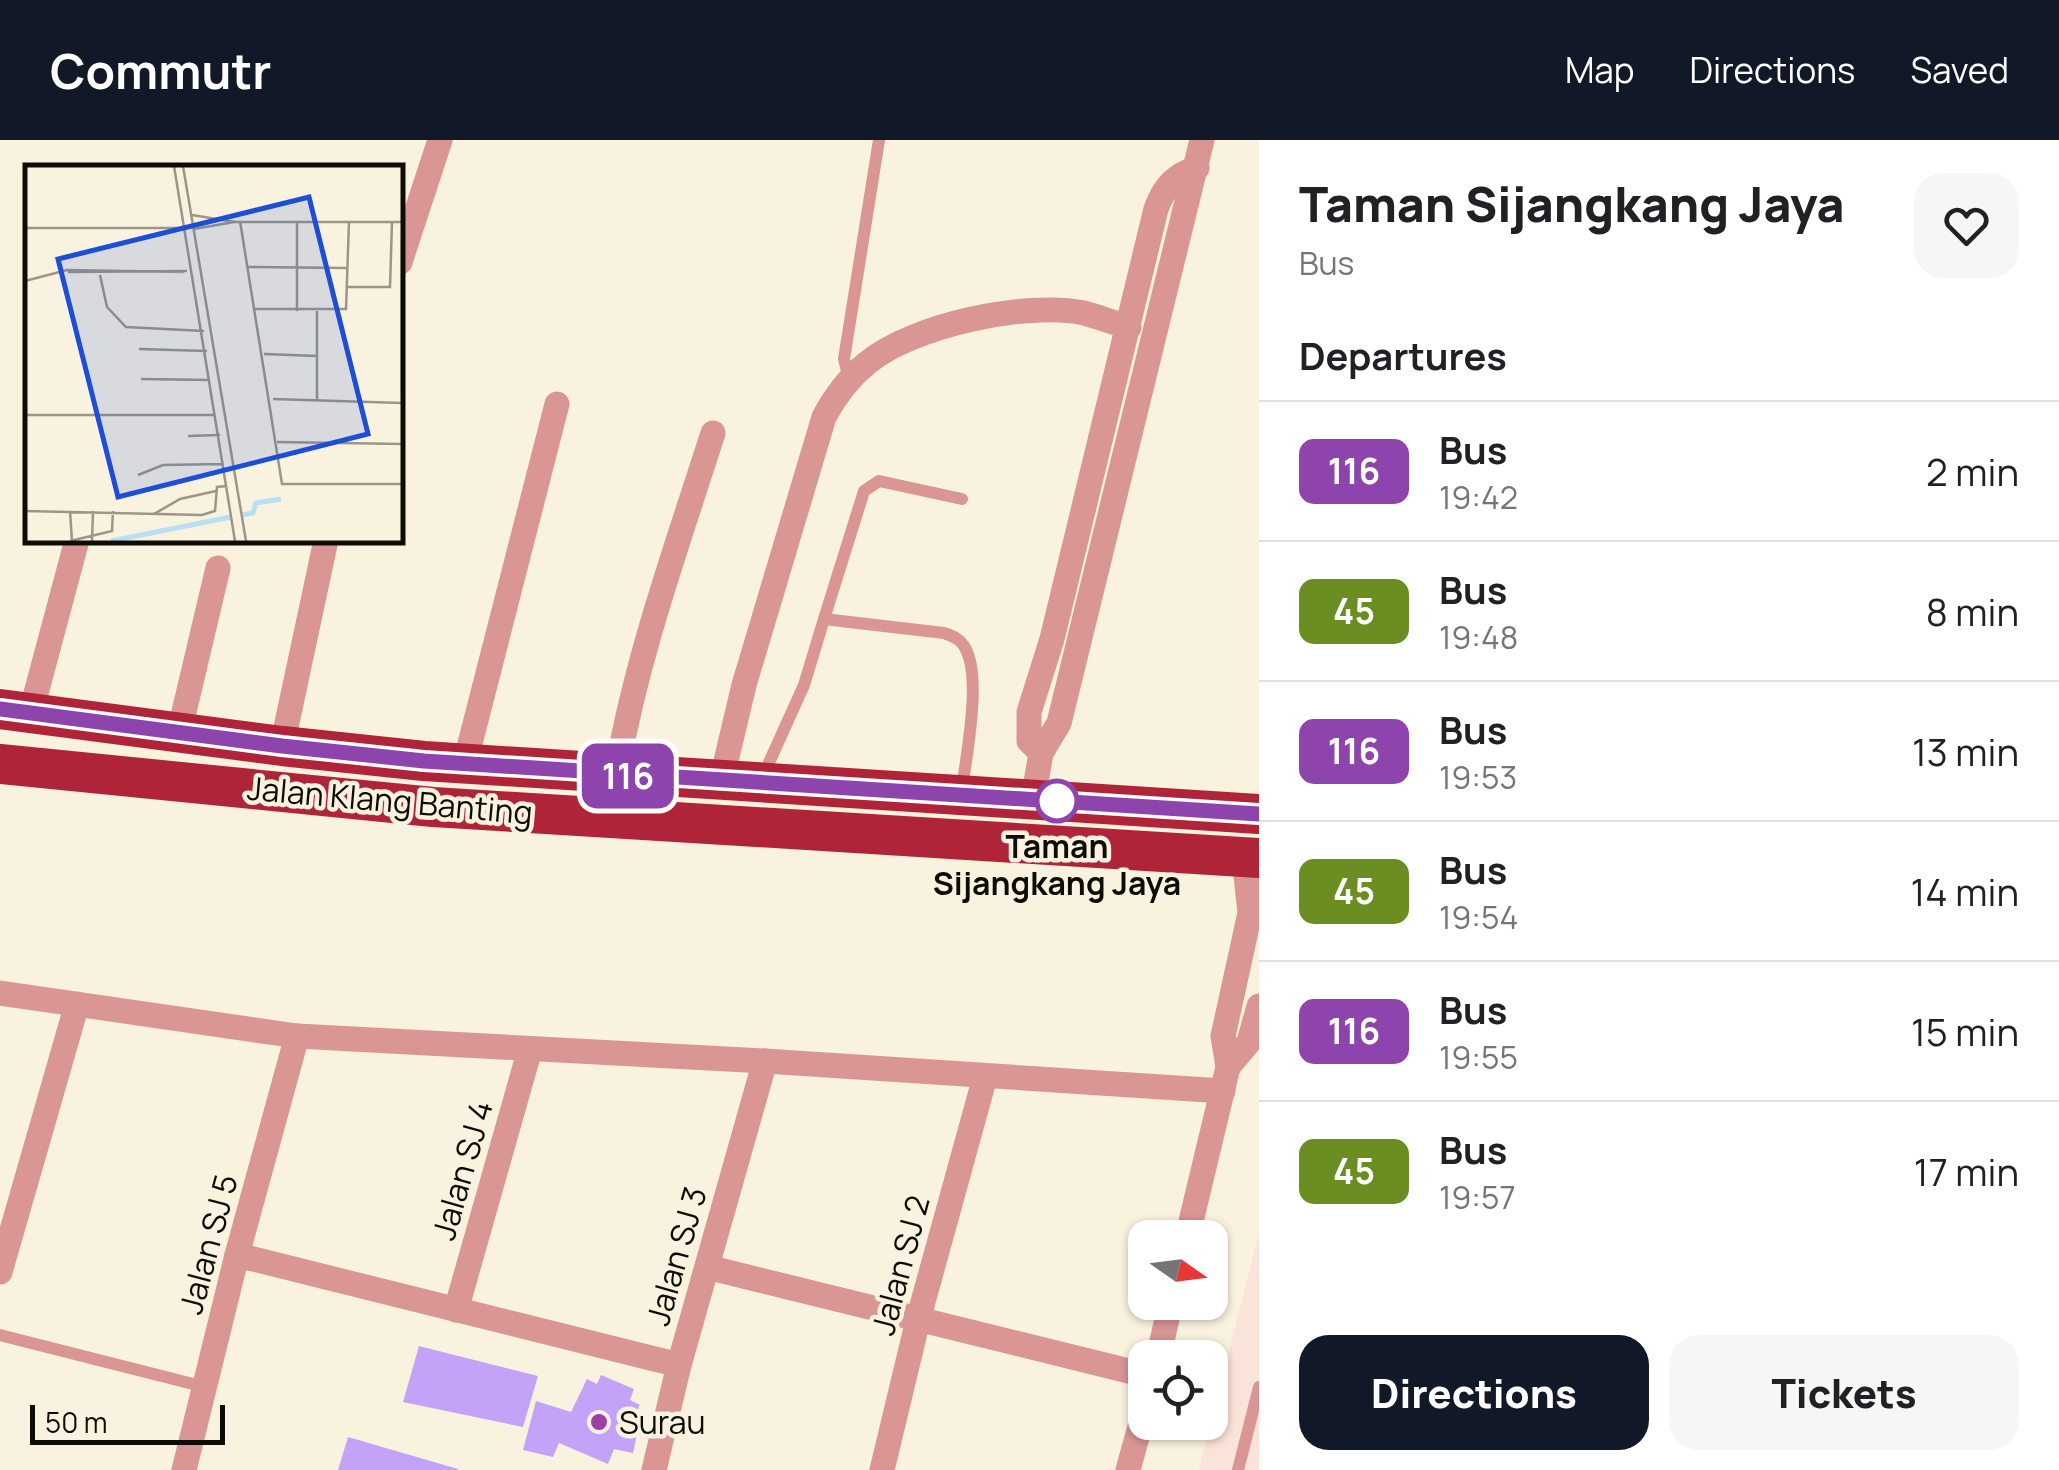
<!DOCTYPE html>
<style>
body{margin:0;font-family:Manrope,sans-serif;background:#f6f6f6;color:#202124;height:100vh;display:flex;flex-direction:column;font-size:38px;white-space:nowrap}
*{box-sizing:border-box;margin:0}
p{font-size:32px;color:#757577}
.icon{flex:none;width:55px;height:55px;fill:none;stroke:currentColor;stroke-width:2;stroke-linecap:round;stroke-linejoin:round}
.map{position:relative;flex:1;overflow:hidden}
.panel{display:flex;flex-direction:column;background:#fff;width:800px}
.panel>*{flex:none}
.badge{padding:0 20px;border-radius:15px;font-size:35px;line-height:65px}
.needle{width:65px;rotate:104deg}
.fabs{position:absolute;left:1128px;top:1080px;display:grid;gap:20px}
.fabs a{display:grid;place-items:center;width:100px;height:100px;border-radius:20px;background:#fff;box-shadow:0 2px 8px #0004;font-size:50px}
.scale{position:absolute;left:30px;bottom:25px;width:195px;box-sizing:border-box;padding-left:10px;border:5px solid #0e0c06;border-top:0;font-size:28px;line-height:35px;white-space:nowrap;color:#0e0c06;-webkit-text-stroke:8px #f9f2de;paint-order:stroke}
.map>.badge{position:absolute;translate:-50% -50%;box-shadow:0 0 0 5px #fff}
h2{padding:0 40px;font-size:38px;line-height:90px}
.round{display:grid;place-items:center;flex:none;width:105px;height:105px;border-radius:30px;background:#f6f6f6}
.summary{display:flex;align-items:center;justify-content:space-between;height:170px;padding:0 40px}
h1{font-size:48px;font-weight:800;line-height:75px}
.primary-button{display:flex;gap:20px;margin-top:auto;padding:20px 40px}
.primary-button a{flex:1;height:115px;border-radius:30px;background:#111827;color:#fff;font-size:40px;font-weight:800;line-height:115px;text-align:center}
.primary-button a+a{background:#f6f6f6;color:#202124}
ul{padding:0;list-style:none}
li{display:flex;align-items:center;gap:30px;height:140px;padding:0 40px;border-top:2px solid #e0e0e0}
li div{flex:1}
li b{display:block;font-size:38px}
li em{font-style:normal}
li .badge{min-width:110px;font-weight:700;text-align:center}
header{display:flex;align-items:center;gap:60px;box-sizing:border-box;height:140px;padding:0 50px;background:#111827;color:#fff}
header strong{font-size:48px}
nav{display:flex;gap:55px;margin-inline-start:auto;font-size:35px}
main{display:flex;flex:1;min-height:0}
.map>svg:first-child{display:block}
.industrial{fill:#fae3d8}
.building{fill:#c2a3f8}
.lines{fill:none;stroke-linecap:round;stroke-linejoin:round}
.service{stroke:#d99695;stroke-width:12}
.minor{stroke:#d99695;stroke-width:25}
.trunk{stroke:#af2439;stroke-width:40}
.line-casing{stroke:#fff;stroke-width:22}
.line{stroke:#8e44ad;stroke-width:15}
.stop-dot{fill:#fff;stroke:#8e44ad;stroke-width:5}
.poi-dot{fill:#9e3fa8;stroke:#f9f2de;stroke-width:4}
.labels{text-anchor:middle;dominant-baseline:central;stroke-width:9;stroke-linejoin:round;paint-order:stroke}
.street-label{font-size:32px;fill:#0e0c06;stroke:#f9f2de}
.stop-label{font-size:32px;font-weight:bold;fill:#0e0c06;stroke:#f9f2de}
.poi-label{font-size:32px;fill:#0e0c06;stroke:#f9f2de;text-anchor:start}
.inset-river{fill:none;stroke:#b8dff2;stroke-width:5}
.inset-road{fill:none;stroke:#9b9688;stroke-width:2.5}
.view{fill:#1d4ed8;fill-opacity:0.15;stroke:#1d4ed8;stroke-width:5}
.inset-edge{fill:none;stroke:#0e0c06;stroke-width:5}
</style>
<header>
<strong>Commutr</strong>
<nav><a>Map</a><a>Directions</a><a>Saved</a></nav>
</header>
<main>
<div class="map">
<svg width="1259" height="1330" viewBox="0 0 1259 1330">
<rect width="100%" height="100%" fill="#f9f2de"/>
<!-- industrial -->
<polygon class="industrial" points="1259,1093 1259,1330 1199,1330"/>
<!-- building -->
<g class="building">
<polygon points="419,1206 538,1236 523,1287 403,1262"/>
<polygon points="601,1235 634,1249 630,1260 640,1265 625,1291 637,1294 633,1313 614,1309 608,1324 559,1303 553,1317 523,1310 536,1261 571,1272 587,1239 597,1244"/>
<polygon points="348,1297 458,1329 458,1330 338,1330"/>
</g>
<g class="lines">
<!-- service -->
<g class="service">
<polyline points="849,239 844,219 879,0"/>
<polyline points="824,479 864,351 879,341 962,359"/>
<path d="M763 636 804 545 824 479 944 493C952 496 959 498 964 506 983 535 966 615 962 650"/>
<polyline points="0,1195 205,1247"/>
<polyline points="1238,1330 1259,1247"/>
</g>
<!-- minor -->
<g class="minor">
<polyline points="400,122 440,0"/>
<polyline points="31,572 77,400"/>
<polyline points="179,593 218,428"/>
<polyline points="282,606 326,400"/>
<polyline points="1041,613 1059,583 1202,0"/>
<polyline points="465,623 557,264"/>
<path d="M616 636C636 518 677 406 713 293"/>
<path d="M721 642 744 545 824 277C835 256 849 238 867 223 913 185 1026 161 1084 173 1099 177 1114 183 1129 187"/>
<path d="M1033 660 1041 613 1029 601V572L1052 499 1156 69C1164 47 1175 35 1197 28"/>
<polyline points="0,853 297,896 765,921 1223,951"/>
<polyline points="1228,927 1249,902 1259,866"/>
<polyline points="1187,1098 1228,927 1223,896 1250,773 1244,717"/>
<polyline points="237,1115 679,1225"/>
<polyline points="707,1127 1145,1235"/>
<polyline points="0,1132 77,864"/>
<polyline points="456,1170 530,909"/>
<polyline points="1158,1218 1171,1162"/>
<polyline points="184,1330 237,1115 297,896"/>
<polyline points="654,1330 679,1225 765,921"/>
<polyline points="882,1330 918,1180 985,937"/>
<polyline points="1128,1330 1145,1268"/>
</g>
<!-- trunk -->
<g class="trunk">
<polyline points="0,569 282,606 424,621 1259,674"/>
<polyline points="0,624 433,667 1259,718"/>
</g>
</g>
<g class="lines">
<!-- line casing -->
<g class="line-casing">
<polyline id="line" points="0,569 282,606 424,621 1259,674"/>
</g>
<!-- line -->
<use href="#line" class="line"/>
</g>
<!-- markers -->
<circle class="stop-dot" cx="1057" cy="661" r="20"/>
<circle class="poi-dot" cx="599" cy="1282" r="10"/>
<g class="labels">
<!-- street labels -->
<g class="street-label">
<text transform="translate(390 660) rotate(5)">Jalan Klang Banting</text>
<text transform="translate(462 1030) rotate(-74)">Jalan SJ 4</text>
<text transform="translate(208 1104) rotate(-75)">Jalan SJ 5</text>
<text transform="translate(676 1116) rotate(-74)">Jalan SJ 3</text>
<text transform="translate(900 1125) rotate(-75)">Jalan SJ 2</text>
</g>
<!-- stop labels -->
<g class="stop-label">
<text x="1057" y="706">Taman<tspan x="1057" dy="37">Sijangkang Jaya</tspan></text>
</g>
<!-- poi labels -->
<g class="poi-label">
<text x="619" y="1282">Surau</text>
</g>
</g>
<!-- overview -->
<g transform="translate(25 25)">
<rect width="378" height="378" fill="#f9f2de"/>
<path class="inset-river" d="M217 350 228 348 231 338 256 334M86 376 206 352"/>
<path class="inset-road" d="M149 1 210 376M158 1 221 376M167 50 210 57H377M215 56 257 319H377M272 56V146M0 63H159M169 64 209 57M377 74V228M223 102 322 103M43 107 162 106M75 110 82 142 101 162 179 166M0 116 42 105 159 107M323 122H365L367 57M230 144H321L324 57M292 146V235M114 184 182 186M239 189 292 191M116 214 185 215M248 234 377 238M0 250H189M163 271 195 270M252 277 377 279M113 310 138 300 198 299M0 346 177 350 190 346 192 322 202 321M45 346 47 376M129 349 155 334 191 326M45 376 87 366 88 346M67 376 68 346"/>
<path class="view" d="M284 32 343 269 93 332 33 94Z"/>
<rect width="378" height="378" class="inset-edge"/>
</g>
</svg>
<div class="fabs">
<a><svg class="needle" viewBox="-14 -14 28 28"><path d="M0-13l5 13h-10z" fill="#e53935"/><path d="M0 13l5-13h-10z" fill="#757577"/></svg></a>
<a><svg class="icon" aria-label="locate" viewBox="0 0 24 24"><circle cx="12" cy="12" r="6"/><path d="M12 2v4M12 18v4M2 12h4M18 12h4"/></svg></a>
</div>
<div class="scale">50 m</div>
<b class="badge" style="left:628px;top:636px;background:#8e44ad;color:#fff">116</b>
</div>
<section class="panel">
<div class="summary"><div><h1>Taman Sijangkang Jaya</h1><p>Bus</p></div><a class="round"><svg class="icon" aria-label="heart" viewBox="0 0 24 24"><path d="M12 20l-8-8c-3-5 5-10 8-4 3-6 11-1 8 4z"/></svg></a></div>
<h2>Departures</h2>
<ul>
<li><span class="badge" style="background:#8e44ad;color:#fff">116</span><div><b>Bus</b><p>19:42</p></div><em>2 min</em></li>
<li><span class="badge" style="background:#6b8e23;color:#fff">45</span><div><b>Bus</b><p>19:48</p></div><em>8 min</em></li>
<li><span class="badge" style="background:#8e44ad;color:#fff">116</span><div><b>Bus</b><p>19:53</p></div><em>13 min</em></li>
<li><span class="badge" style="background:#6b8e23;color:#fff">45</span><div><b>Bus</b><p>19:54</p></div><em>14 min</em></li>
<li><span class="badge" style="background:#8e44ad;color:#fff">116</span><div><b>Bus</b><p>19:55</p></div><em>15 min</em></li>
<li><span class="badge" style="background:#6b8e23;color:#fff">45</span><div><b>Bus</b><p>19:57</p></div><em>17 min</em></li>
</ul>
<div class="primary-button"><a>Directions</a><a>Tickets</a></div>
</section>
</main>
